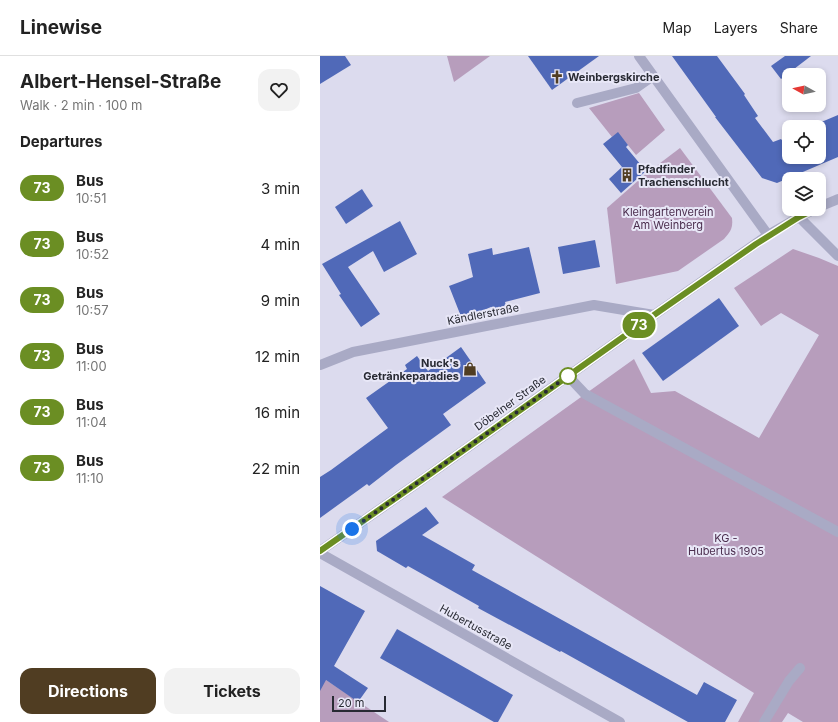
<!DOCTYPE html>
<meta charset="utf-8">
<style>
body{margin:0;font-family:Inter,sans-serif;background:#f2f2f2;color:#222;height:100vh;display:flex;flex-direction:column;font-size:15px;white-space:nowrap}
*{box-sizing:border-box;margin:0}
p{font-size:13px;color:#767676}
.icon{flex:none;width:22px;height:22px;fill:none;stroke:currentColor;stroke-width:2;stroke-linecap:round;stroke-linejoin:round}
.map{position:relative;flex:1;overflow:hidden}
.drawer{display:flex;flex-direction:column;background:#fff;width:320px}
.drawer>*{flex:none}
.badge{padding:0 8px;border-radius:13px;font-size:14px;line-height:26px}
.needle{width:26px;rotate:278deg}
.controls{position:absolute;left:462px;top:12px;display:grid;gap:8px}
.controls a{display:grid;place-items:center;width:44px;height:44px;border-radius:8px;background:#fff;box-shadow:0 2px 6px #0003;font-size:20px}
.scale{position:absolute;left:12px;bottom:10px;width:54px;box-sizing:border-box;padding-left:4px;border:2px solid #282a33;border-top:0;font-size:11px;line-height:14px;white-space:nowrap;color:#282a33;-webkit-text-stroke:3px #e8e7f7;paint-order:stroke}
.you{position:absolute;width:20px;height:20px;margin:-10px;border:3px solid #fff;border-radius:50%;background:#1a73e8;box-shadow:0 0 0 6px #1a73e833}
.map>.badge{position:absolute;translate:-50% -50%;box-shadow:0 0 0 2px #fff}
h2{padding:0 20px;font-size:15px;line-height:36px}
.round{display:grid;place-items:center;flex:none;width:42px;height:42px;border-radius:12px;background:#f2f2f2}
.head{display:flex;align-items:center;justify-content:space-between;height:68px;padding:0 20px}
h1{font-size:19px;font-weight:700;line-height:30px}
.action{display:flex;gap:8px;margin-top:auto;padding:8px 20px}
.action a{flex:1;height:46px;border-radius:12px;background:#503d22;color:#fff;font-size:16px;font-weight:700;line-height:46px;text-align:center}
.action a+a{background:#f2f2f2;color:#222}
ul{padding:0;list-style:none}
li{display:flex;align-items:center;gap:12px;height:56px;padding:0 20px}
li div{flex:1}
li b{display:block;font-size:15px}
li em{font-style:normal}
li .badge{min-width:44px;font-weight:700;text-align:center}
header{display:flex;align-items:center;gap:24px;box-sizing:border-box;height:56px;padding:0 20px;background:#fff;border-bottom:1px solid #e0e0e0}
header strong{font-size:19px}
nav{display:flex;gap:22px;margin-inline-start:auto;font-size:14px}
main{display:flex;flex:1;min-height:0}
.map>svg:first-child{display:block}
.green{fill:#b79dbc}
.building{fill:#5069b8}
.lines{fill:none;stroke-linecap:round;stroke-linejoin:round}
.service{stroke:#a9aac5;stroke-width:10}
.minor{stroke:#a9aac5;stroke-width:10}
.line-casing{stroke:#fff;stroke-width:9}
.line{stroke:#6b8e23;stroke-width:6}
.walk{stroke:#282a33;stroke-width:4;stroke-dasharray:0 7.2}
.stop-dot{fill:#fff;stroke:#6b8e23;stroke-width:2}
.labels{text-anchor:middle;dominant-baseline:central;stroke-width:4;stroke-linejoin:round;paint-order:stroke}
.poi-label{font-size:11px;font-weight:bold;fill:#282a33;stroke:#e8e7f7;text-anchor:start}
.park-label{font-size:11px;fill:#4b2e4e;stroke:#e8e7f7}
.street-label{font-size:11px;fill:#282a33;stroke:#e8e7f7}
</style>
<header>
<strong>Linewise</strong>
<nav><a>Map</a><a>Layers</a><a>Share</a></nav>
</header>
<main>
<section class="drawer">
<div class="head"><div><h1>Albert-Hensel-Straße</h1><p>Walk · 2 min · 100 m</p></div><a class="round"><svg class="icon" aria-label="heart" viewBox="0 0 24 24"><path d="M12 20l-8-8c-3-5 5-10 8-4 3-6 11-1 8 4z"/></svg></a></div>
<h2>Departures</h2>
<ul>
<li><span class="badge" style="background:#6b8e23;color:#fff">73</span><div><b>Bus</b><p>10:51</p></div><em>3 min</em></li>
<li><span class="badge" style="background:#6b8e23;color:#fff">73</span><div><b>Bus</b><p>10:52</p></div><em>4 min</em></li>
<li><span class="badge" style="background:#6b8e23;color:#fff">73</span><div><b>Bus</b><p>10:57</p></div><em>9 min</em></li>
<li><span class="badge" style="background:#6b8e23;color:#fff">73</span><div><b>Bus</b><p>11:00</p></div><em>12 min</em></li>
<li><span class="badge" style="background:#6b8e23;color:#fff">73</span><div><b>Bus</b><p>11:04</p></div><em>16 min</em></li>
<li><span class="badge" style="background:#6b8e23;color:#fff">73</span><div><b>Bus</b><p>11:10</p></div><em>22 min</em></li>
</ul>
<div class="action"><a>Directions</a><a>Tickets</a></div>
</section>
<div class="map">
<svg width="518" height="666" viewBox="0 0 518 666">
<rect width="100%" height="100%" fill="#dcdbee"/>
<!-- green -->
<g class="green">
<polygon points="127,0 170,0 134,26"/>
<polygon points="319,37 345,74 316,99 298,77 292,81 269,52"/>
<path d="M360 92 412 162C413 172 411 175 404 183L358 215 296 228 287 152 327 117Z"/>
<polygon points="473,193 499,202 518,210 518,666 483,666 468,657 462,666 418,666 434,637 122,441 314,303 331,337 355,335 439,382 499,279 461,257 441,270 414,232"/>
<polygon points="0,620 69,666 0,666"/>
</g>
<!-- building -->
<g class="building">
<polygon points="0,0 25,0 31,9 0,28"/>
<polygon points="208,0 279,0 232,34"/>
<polygon points="352,0 397,0 425,38 424,39 438,60 435,62 453,86 461,83 469,93 469,101 499,101 499,67 518,59 518,101 457,127 442,122 395,61 396,61"/>
<polygon points="465,0 491,0 461,23 451,10"/>
<polygon points="298,76 308,89 306,91 326,115 301,137 289,123 302,111 283,88"/>
<polygon points="42,133 53,150 26,168 15,151"/>
<polygon points="80,165 97,198 64,216 53,195 28,211 60,258 41,271 19,239 21,238 2,208"/>
<polygon points="275,184 280,211 243,218 238,191"/>
<polygon points="209,191 220,237 185,246 187,253 172,256 171,251 142,263 129,230 153,221 148,198 172,192 173,199"/>
<polygon points="399,242 419,270 343,325 322,297"/>
<polygon points="141,291 166,327 123,358 131,369 76,409 49,430 47,428 0,462 0,421 11,414 68,372 46,342 87,313 85,309 97,300 108,315"/>
<polygon points="106,451 119,467 102,479 155,509 152,514 377,639 384,626 417,644 405,666 368,666 241,595 240,596 158,552 159,550 88,510 86,512 57,495 56,485"/>
<polygon points="0,530 45,555 14,610 48,632 38,646 6,624 0,635"/>
<polygon points="77,573 193,639 178,666 174,666 60,602"/>
</g>
<g class="lines">
<!-- service -->
<g class="service">
<polyline points="257,47 316,32 333,20"/>
<polyline points="479,161 518,200"/>
<polyline points="248,320 265,338 518,476"/>
<polyline points="444,666 469,625 480,612"/>
</g>
<!-- minor -->
<g class="minor">
<polyline points="319,0 448,179"/>
<polyline points="499,151 518,143"/>
<polyline points="0,309 33,296 274,249 334,259"/>
<polyline points="0,495 106,421 334,259 448,179 479,161 495,153"/>
<polyline points="0,497 300,666"/>
</g>
</g>
<g class="lines">
<!-- line casing -->
<g class="line-casing">
<polyline id="line" points="0,495 106,421 334,259 436,188 479,161 495,153"/>
</g>
<!-- line -->
<use href="#line" class="line"/>
<!-- walk -->
<polyline class="walk" points="32,473 248,320"/>
</g>
<!-- icons -->
<defs>
<g id="church-bare" transform="scale(1.08)"><path d="M-1.2-6h2.4v3.5h3.3v2.4h-3.3V6h-2.4V-.1h-3.3v-2.4h3.3Z" fill="#503d22" stroke="#e8e7f7" stroke-width="2.5" paint-order="stroke"/></g>
<g id="building-bare" transform="scale(1.08)"><path d="M-4-6H4V6H1V3H-1V6H-4ZM-2.5-4.3h1.7v1.8h-1.7ZM.8-4.3h1.7v1.8H.8ZM-2.5-1h1.7V.8h-1.7ZM.8-1h1.7V.8H.8Z" fill="#503d22" stroke="#e8e7f7" stroke-width="2.5" paint-order="stroke"/></g>
<g id="shop-bare" transform="scale(1.08)"><path d="M-5-2.5h2.3a2.7 3.5 0 0 1 5.4 0H5L5.5 6h-11ZM-1.5-2.5h3a1.5 2.3 0 0 0-3 0Z" fill="#503d22" stroke="#e8e7f7" stroke-width="2.5" paint-order="stroke"/></g>
</defs>
<g fill-rule="evenodd">
<use href="#church-bare" x="237" y="21"/>
<use href="#building-bare" x="307" y="119"/>
<use href="#shop-bare" x="150" y="313"/>
</g>
<!-- markers -->
<circle class="stop-dot" cx="248" cy="320" r="8"/>
<g class="labels">
<!-- poi labels -->
<g class="poi-label">
<text x="248" y="21">Weinbergskirche</text>
<text x="318" y="113">Pfadfinder<tspan x="318" dy="13">Trachenschlucht</tspan></text>
<text x="139" y="307" text-anchor="end">Nuck's<tspan x="139" dy="13">Getränkeparadies</tspan></text>
</g>
<!-- park labels -->
<g class="park-label">
<text x="348" y="156">Kleingartenverein<tspan x="348" dy="13">Am Weinberg</tspan></text>
<text x="406" y="482">KG -<tspan x="406" dy="13">Hubertus 1905</tspan></text>
</g>
<!-- street labels -->
<g class="street-label">
<text transform="translate(163 258) rotate(-11)">Kändlerstraße</text>
<text transform="translate(190 347) rotate(-36)">Döbelner Straße</text>
<text transform="translate(156 571) rotate(29)">Hubertusstraße</text>
</g>
</g>
</svg>
<div class="controls">
<a><svg class="needle" viewBox="-14 -14 28 28"><path d="M0-13l5 13h-10z" fill="#e53935"/><path d="M0 13l5-13h-10z" fill="#767676"/></svg></a>
<a><svg class="icon" aria-label="locate" viewBox="0 0 24 24"><circle cx="12" cy="12" r="6"/><path d="M12 2v4M12 18v4M2 12h4M18 12h4"/></svg></a>
<a><svg class="icon" aria-label="layers" viewBox="0 0 24 24"><path d="M12 4l9 5-9 5-9-5zM3 14l9 5 9-5"/></svg></a>
</div>
<div class="scale">20 m</div>
<div class="you" style="left:32px;top:473px"></div>
<b class="badge" style="left:319px;top:269px;background:#6b8e23;color:#fff">73</b>
</div>
</main>
